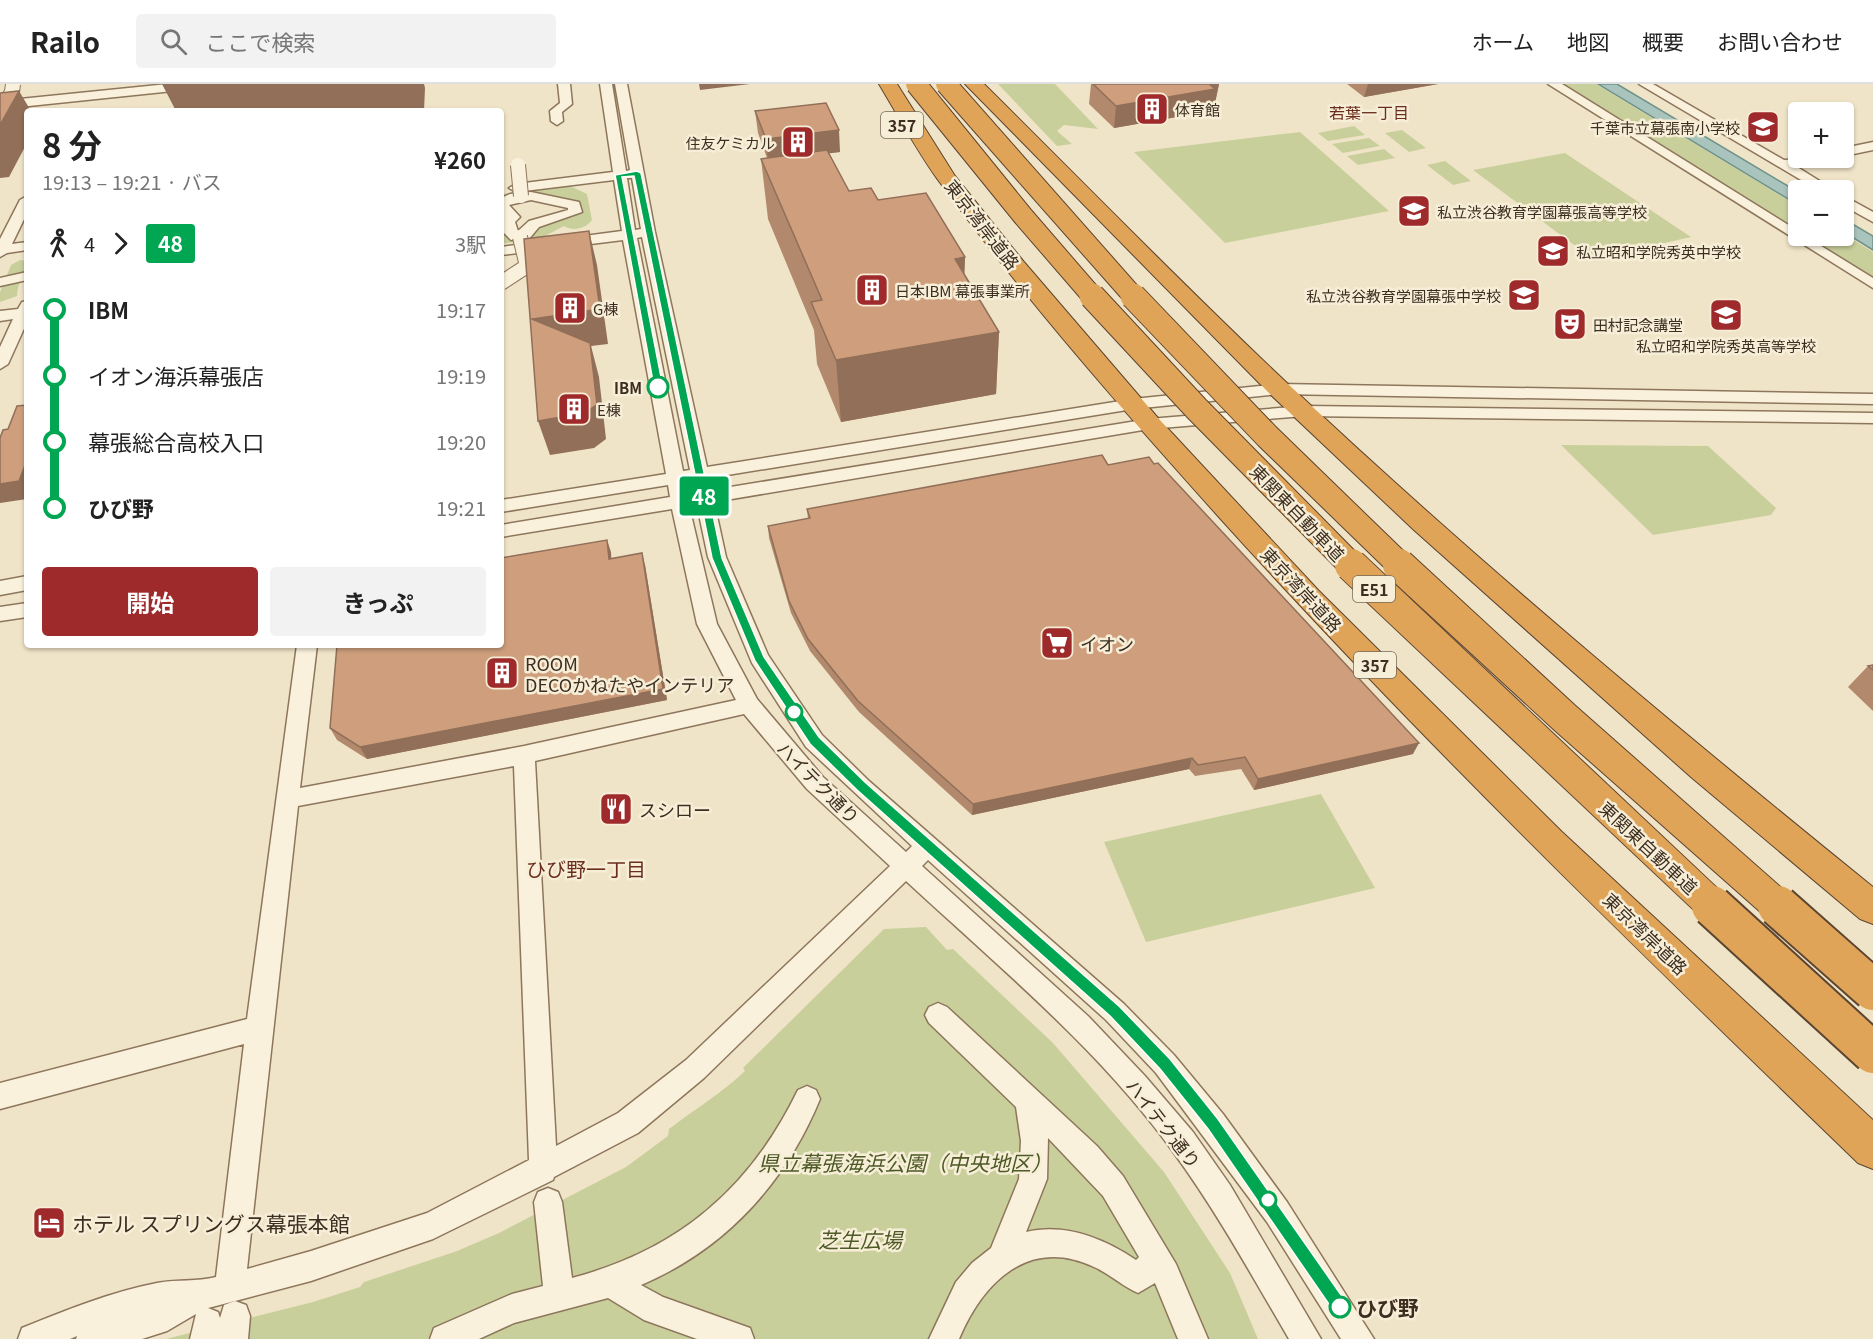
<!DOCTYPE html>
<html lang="ja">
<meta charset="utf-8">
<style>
body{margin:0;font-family:Georgia,"Noto Sans JP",serif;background:#f2f2f2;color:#222;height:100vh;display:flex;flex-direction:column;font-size:22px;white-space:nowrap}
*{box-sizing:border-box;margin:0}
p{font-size:20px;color:#767676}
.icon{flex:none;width:33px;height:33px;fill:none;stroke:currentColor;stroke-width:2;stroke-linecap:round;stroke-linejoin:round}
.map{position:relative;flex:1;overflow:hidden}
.details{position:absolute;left:24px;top:24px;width:480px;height:540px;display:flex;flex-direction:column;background:#fff;border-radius:6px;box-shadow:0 2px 4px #0004}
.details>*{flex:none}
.badge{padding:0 12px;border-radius:4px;font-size:21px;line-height:39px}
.buttons{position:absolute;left:1788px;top:18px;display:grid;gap:12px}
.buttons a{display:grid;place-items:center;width:66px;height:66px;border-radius:6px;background:#fff;box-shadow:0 2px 4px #0004;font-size:30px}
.map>.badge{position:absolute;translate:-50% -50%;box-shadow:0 0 0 3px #fff}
.legs{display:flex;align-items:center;gap:9px;height:66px;padding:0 18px;font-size:20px}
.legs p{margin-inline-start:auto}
.headline{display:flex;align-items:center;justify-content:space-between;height:102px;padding:0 18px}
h1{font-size:33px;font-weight:700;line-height:45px}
.button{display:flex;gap:12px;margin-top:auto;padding:12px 18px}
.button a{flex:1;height:69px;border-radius:6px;background:#9e2a2b;color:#fff;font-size:24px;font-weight:700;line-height:69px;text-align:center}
.button a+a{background:#f2f2f2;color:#222}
ul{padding:0 18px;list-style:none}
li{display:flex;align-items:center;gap:21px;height:66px;font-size:22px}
li i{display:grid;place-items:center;width:9px;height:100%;margin:0 8px;background:currentColor}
li i::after{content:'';width:15px;height:15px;margin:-8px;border:4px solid;border-radius:50%;background:#fff}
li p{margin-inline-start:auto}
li:first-child i{background:linear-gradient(#0000 50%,currentColor 0)}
li:last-child i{background:linear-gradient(currentColor 50%,#0000 0)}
header{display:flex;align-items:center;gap:36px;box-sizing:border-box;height:84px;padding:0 30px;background:#fff;border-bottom:2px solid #e0e0e0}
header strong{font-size:28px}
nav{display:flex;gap:33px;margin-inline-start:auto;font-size:21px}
.search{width:420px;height:54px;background:#f2f2f2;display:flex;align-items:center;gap:15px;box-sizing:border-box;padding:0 21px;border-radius:6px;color:#767676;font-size:22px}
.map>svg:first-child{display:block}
.green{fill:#c9cf9b;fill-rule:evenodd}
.water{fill:#a9c4bc;stroke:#6f938a;stroke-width:1.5}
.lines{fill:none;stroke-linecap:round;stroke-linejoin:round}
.minor-casing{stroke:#8d765c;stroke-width:3}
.highway-casing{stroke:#5b4430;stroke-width:2}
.minor{fill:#faf1dc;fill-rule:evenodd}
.highway{fill:#e0a458;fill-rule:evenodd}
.minor-bridge-casing{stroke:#8d765c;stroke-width:16;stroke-linecap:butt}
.highway-bridge-far3-casing{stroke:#5b4430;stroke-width:22;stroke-linecap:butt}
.highway-bridge-far2-casing{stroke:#5b4430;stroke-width:27;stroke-linecap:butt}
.highway-bridge-far1-casing{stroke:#5b4430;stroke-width:34;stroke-linecap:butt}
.highway-bridge-casing{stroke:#5b4430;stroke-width:44;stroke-linecap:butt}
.minor-bridge{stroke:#faf1dc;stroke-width:14}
.highway-bridge-far3{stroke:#e0a458;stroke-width:20}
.highway-bridge-far2{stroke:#e0a458;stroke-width:25}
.highway-bridge-far1{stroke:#e0a458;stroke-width:32}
.highway-bridge{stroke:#e0a458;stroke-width:40}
.wall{fill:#b2896c}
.shaded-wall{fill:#916f58}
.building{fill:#cf9f7d;stroke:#916f58;stroke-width:1.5}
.line-1{fill:#00a651;stroke:#fff;stroke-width:1.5}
.stop-1-dot{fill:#fff;stroke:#00a651;stroke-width:3}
.labels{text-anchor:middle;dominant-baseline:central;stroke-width:5;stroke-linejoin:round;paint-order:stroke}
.far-poi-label{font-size:15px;fill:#3d2e20;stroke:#f7eed8;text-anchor:start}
.far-stop-label{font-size:15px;font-weight:bold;fill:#3d2e20;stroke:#f7eed8;text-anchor:end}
.far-neighbourhood-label{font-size:16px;fill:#6b2e1e;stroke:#f7eed8}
.shield{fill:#f7eed8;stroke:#756857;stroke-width:1.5}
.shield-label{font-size:16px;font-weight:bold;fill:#3d2e20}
.street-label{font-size:18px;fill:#3d2e20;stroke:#f7eed8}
.poi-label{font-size:18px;fill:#3d2e20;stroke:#f7eed8;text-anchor:start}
.neighbourhood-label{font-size:20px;fill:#6b2e1e;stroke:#f7eed8}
.near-park-label{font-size:21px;font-style:italic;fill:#4d5a26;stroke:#f7eed8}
.near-poi-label{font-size:21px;fill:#3d2e20;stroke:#f7eed8;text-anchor:start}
.near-stop-label{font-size:21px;font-weight:bold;fill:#3d2e20;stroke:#f7eed8;text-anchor:start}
</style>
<header>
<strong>Railo</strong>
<div class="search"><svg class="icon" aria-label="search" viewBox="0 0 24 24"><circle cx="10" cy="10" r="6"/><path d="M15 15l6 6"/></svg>ここで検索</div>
<nav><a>ホーム</a><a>地図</a><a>概要</a><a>お問い合わせ</a></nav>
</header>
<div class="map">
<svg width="1873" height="1255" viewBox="0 0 1873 1255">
<rect width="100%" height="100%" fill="#f0e4c8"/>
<!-- green -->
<g class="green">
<polygon points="998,0 1055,0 1098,45 1064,41 1057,47 1072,60 1057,62"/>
<polygon points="1559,0 1596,0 1798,122 1798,149"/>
<polygon points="1354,42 1365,51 1328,57 1318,49"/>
<polygon points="1402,46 1426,64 1409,68 1385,49"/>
<polygon points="1300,48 1389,127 1225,159 1134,68"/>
<polygon points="1369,54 1380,62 1343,69 1332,60"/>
<polygon points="1384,65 1395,74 1358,81 1347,72"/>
<polygon points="1565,69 1691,153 1593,175 1473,86"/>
<polygon points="1445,77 1471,97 1453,101 1427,81"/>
<path d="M570 102 587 110 592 136C586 144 574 148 564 142L541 154 501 160V110ZM510 114 574 121C557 137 532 150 509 147L505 130Z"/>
<polygon points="1844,150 1873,168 1873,196 1802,152"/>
<path d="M20 176 27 177C27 187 17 198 17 212L0 218V208L11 181Z"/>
<polygon points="1561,361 1708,362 1776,424 1771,431 1653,451"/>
<polygon points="1321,710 1375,804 1146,858 1104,758"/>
<path d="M926 843 947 866 953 865 1053 959 1164 1088 1230 1189 1258 1255H166L313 1218 360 1203 364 1198 457 1167 499 1149 626 1083 668 1052 669 1045C695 1025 722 1009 745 987L743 984 884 845Z"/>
</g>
<!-- water -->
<g class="water">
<polygon points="1598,0 1617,0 1798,108 1798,121"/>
<polygon points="1844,135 1873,152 1873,166 1844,148"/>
</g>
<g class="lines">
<!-- minor casing -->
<g class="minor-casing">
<g id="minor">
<polygon points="168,0 208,0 202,4 0,25 0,17"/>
<polygon points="558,0 570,0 572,20 562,28 563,37 557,41 551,37 550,27 560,19"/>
<path d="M600 0H612L626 87 630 86 615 0H627L655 148 707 383 1133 315 1279 300 1873 310V320L1279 310 1133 325 709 394 712 406 1149 335 1304 322 1873 329V339L1304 332 1149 345 714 418 726 473 768 571 822 651 869 697 1124 920 1174 971 1223 1030 1287 1118 1374 1255H1341L1267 1138 1156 989 1106 936 928 776 922 782 1088 932 1145 992 1193 1048 1230 1101 1321 1255H1289C1252 1192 1217 1128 1174 1069 1100 966 999 883 906 797L704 994 638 1049 554 1093 553 1096 433 1155 311 1197 235 1217 246 1221 250 1232 248 1255H190L196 1230 167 1247 142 1255H76L77 1252 70 1255H18L22 1244C66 1226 111 1208 157 1199 177 1195 197 1198 216 1193L244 960 0 1025V999L247 935 297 561H317L300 704 524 662 736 616 697 540 672 425 501 453V441L670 413 668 401 501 428V416L666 390 623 156 501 171V163L622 147 614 96 516 108 509 104 516 100 613 88ZM627 94H632L641 145 635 146ZM642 153 690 386 683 387 637 154ZM692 397 695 409 687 410 685 398ZM697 421 708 473 752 579 806 663 912 762 906 768 823 693 757 615 717 540 689 422ZM744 630 807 705 890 782 686 976 618 1029 556 1062 535 677ZM514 682 529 1076 427 1129 311 1167 247 1185 298 722ZM235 1217 224 1221 220 1234 218 1228 208 1224Z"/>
<polygon points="1548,0 1562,0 1798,147 1798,152 1805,152 1873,194 1873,204"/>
<polygon points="1639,0 1653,0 1784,76 1820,74 1819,77 1794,81 1834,106 1818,106"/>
<polygon points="1873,58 1873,66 1844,72 1844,64"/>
<path d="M531 108 579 118 582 128 539 143 529 155 511 156 502 147 501 114 510 110ZM531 116 568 124V126L529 137 518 147 515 138 520 133 509 121Z"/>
<polygon points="27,112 27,129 12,160 27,158 27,166 7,169 0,173 0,155 20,116"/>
<polygon points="1844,112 1873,128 1873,138 1844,122"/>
<polygon points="27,188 27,196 0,202 0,194"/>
<polygon points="27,217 27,238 8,280 0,285 0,263 13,235 0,237 0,227 18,225 22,218"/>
<polygon points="27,492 27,506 0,511 0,497"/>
<polygon points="27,519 27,533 0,537 0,523"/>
<path d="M938 919 947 923 1097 1062 1123 1092 1176 1180 1208 1255H1178L1155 1199 1138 1209C1122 1202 1110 1190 1094 1183 1029 1152 983 1198 959 1255H929L956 1198 972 1179 991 1164 1019 1095 1021 1057 1016 1023 929 939 925 931 929 923ZM1048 1054 1103 1112 1139 1173 1136 1176C1103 1154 1065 1139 1026 1148L1047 1095Z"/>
<path d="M807 1002 816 1006 820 1015C786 1098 726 1165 641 1201L663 1213 750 1244 754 1255H697L644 1236 608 1214 514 1239 479 1255H430L434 1244 512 1210 543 1202 534 1118 538 1108 548 1104 558 1108 562 1118 572 1194C678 1166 750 1105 798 1006Z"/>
</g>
</g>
<!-- highway casing -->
<g class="highway-casing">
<g id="highway">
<path d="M879 0H897L955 92 1024 178 1158 334 1319 507 1562 748 1873 1036V1085L1858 1079C1640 868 1422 658 1218 432 1122 325 1026 216 941 100 918 69 899 33 879 0Z"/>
<path d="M965 0H984C1085 100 1185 203 1288 300 1475 476 1673 641 1873 803V840L1860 835 1691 693 1414 446 1270 310Z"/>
</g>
</g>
<!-- minor -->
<use href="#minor" class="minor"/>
<!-- highway -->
<use href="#highway" class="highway"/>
<!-- minor-bridge casing -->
<g class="minor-bridge-casing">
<g id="minor-bridge">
<polyline points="0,29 12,8 13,0"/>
<polyline points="518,81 521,112"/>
<polyline points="501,199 527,182 520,153"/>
</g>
</g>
<!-- highway-bridge-far3 casing -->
<g class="highway-bridge-far3-casing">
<g id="highway-bridge-far3">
<polyline points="916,0 1023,132 1093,213"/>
<polyline points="946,0 1134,213"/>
</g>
</g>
<!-- highway-bridge-far2 casing -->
<g class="highway-bridge-far2-casing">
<g id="highway-bridge-far2">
<polyline points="1092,212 1197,325 1352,482"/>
<polyline points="1133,212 1267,352 1401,482"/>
</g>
</g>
<!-- highway-bridge-far1 casing -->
<g class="highway-bridge-far1-casing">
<g id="highway-bridge-far1">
<polyline points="1351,481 1714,823"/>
<polyline points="1399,481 1565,634 1779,823"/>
</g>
</g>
<!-- highway-bridge casing -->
<g class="highway-bridge-casing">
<g id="highway-bridge">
<polyline points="1712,822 1873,969"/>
<polyline points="1778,822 1873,906"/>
</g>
</g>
<!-- minor-bridge -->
<use href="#minor-bridge" class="minor-bridge"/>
<!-- highway-bridge-far3 -->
<use href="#highway-bridge-far3" class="highway-bridge-far3"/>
<!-- highway-bridge-far2 -->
<use href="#highway-bridge-far2" class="highway-bridge-far2"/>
<!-- highway-bridge-far1 -->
<use href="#highway-bridge-far1" class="highway-bridge-far1"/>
<!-- highway-bridge -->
<use href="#highway-bridge" class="highway-bridge"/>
</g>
<!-- wall -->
<g class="wall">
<polygon points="1091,0 1219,0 1215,19 1212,20 1211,27 1114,44 1089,20"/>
<polygon points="1347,0 1438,0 1364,13"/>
<polygon points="755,27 840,68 829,69 849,107 878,116 965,173 964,190 999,248 996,310 841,338 817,280 814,246 768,135 761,75 767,74 758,49"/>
<polygon points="1154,380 1413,670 1254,706 1241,685 1195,692 1189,685 972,731 859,628 810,567 791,529 769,454 768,442 808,435 807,425 1108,381"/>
<polygon points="611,468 611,475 645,481 667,616 367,675 337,656 330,644"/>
<polygon points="1873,581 1873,627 1848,603 1868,582"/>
</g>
<!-- shaded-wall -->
<g class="shaded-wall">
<polygon points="162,0 424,0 425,4 424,27 176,27"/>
<polygon points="699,0 750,0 700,6"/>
<polygon points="1208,0 1219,0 1215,19 1212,20 1211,27 1114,44 1116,22"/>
<polygon points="1368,0 1438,0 1364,13"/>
<polygon points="19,7 31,27 27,27 27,59 9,93 0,94 0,41"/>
<polygon points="839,46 840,68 768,77 766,55"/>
<polygon points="589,147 597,181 608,260 591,262 599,293 606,355 594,364 550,371 538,337 532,235"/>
<polygon points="965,173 963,235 955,175"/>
<polygon points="999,248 996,310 841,338 836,276"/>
<polygon points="501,345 502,371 501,372"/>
<polygon points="27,376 27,415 0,419 0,400"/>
<polygon points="607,456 611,468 612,487 609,475"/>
<polygon points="642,469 645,481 667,616 367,675 360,663"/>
<polygon points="1419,659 1413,670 1254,706 1258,695"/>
<polygon points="1192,674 1189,685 972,731 973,720"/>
</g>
<!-- building -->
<g class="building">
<polygon points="1093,0 1209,0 1215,5 1116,22"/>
<polygon points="19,7 0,41 0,9"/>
<polygon points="826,19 839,46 766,55 755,27"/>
<polygon points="827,66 849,107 871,104 878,116 926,109 965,173 955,175 999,248 836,276 811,218 822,216 761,75"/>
<polygon points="589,147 600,225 532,235 590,259 597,321 584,329 538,337 524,155"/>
<polygon points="27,321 27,376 19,397 0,400 0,354 3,346 8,345 17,322"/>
<polygon points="1102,371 1108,381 1149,373 1154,380 1158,379 1419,659 1258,695 1245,673 1198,681 1192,674 973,720 858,617 808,555 789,517 768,442 810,434 807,425"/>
<polygon points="607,456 609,475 642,469 663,605 360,663 330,644 337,561 501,561 501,474"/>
<polygon points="1873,581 1873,586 1868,582"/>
</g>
<!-- line-1 -->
<polygon class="line-1" points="637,87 641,89 722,474 764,573 819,653 866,699 1120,923 1170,975 1218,1035 1346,1218 1349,1223 1346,1229 1340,1232 1335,1229 1208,1045 1160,985 1110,932 857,706 810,660 755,577 712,474 634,92 622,93 663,303 658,306 654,303 615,91"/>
<!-- icons -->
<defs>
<g id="building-square" transform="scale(1.725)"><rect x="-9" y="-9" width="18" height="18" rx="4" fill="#9e2a2b" stroke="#f7eed8"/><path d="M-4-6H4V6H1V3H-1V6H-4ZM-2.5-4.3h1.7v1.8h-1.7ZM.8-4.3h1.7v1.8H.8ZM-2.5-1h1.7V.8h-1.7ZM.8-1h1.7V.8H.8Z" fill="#fff"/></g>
<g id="school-square" transform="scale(1.725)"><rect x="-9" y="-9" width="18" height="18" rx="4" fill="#9e2a2b" stroke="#f7eed8"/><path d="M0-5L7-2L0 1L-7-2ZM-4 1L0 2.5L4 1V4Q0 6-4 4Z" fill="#fff"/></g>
<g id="theatre-square" transform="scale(1.725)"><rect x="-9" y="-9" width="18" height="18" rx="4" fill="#9e2a2b" stroke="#f7eed8"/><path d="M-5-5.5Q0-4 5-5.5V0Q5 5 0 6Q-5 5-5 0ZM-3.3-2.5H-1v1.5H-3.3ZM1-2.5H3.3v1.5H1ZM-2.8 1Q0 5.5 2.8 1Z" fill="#fff"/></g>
<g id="supermarket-square" transform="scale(1.725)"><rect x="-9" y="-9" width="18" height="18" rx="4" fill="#9e2a2b" stroke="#f7eed8"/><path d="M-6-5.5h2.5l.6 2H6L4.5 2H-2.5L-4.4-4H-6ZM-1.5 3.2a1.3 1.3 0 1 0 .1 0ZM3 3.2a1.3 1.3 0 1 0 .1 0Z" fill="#fff"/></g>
<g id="restaurant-square" transform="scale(1.725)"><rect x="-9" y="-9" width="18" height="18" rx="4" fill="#9e2a2b" stroke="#f7eed8"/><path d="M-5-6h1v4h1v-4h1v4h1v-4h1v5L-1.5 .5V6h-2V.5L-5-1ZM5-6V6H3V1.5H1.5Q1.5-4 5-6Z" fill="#fff"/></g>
<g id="hotel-square" transform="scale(1.725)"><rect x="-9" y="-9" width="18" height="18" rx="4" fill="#9e2a2b" stroke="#f7eed8"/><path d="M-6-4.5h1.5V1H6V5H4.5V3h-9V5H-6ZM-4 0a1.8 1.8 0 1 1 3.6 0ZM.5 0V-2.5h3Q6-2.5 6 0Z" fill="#fff"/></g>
</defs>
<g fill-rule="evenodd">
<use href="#building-square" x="1152" y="25"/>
<use href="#school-square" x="1763" y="43"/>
<use href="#building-square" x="798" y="58"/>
<use href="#school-square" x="1414" y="127"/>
<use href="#school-square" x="1553" y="167"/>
<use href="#building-square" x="872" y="206"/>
<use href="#school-square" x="1524" y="211"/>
<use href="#building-square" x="570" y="224"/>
<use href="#school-square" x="1726" y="231"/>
<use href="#theatre-square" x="1570" y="240"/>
<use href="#building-square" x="574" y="325"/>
<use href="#supermarket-square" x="1057" y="559"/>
<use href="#building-square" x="502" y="589"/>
<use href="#restaurant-square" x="616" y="725"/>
<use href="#hotel-square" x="49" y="1139"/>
</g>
<!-- markers -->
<g class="stop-1-dot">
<circle cx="658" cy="303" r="10"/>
<circle cx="794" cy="628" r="8"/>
<circle cx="1268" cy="1116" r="8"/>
<circle cx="1340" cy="1223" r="10"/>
</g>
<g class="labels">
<!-- far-poi labels -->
<g class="far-poi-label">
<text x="1175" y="25">体育館</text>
<text x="1740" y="43" text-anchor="end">千葉市立幕張南小学校</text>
<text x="775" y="58" text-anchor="end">住友ケミカル</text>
<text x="1437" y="127">私立渋谷教育学園幕張高等学校</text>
<text x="1576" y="167">私立昭和学院秀英中学校</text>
<text x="895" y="206">日本IBM 幕張事業所</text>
<text x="1501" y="211" text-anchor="end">私立渋谷教育学園幕張中学校</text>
<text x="593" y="224">G棟</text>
<text x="1593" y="240">田村記念講堂</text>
<text x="1726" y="261" text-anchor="middle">私立昭和学院秀英高等学校</text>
<text x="597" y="325">E棟</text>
</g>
<!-- far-stop labels -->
<g class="far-stop-label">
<text x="642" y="303">IBM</text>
</g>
<!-- far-neighbourhood labels -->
<g class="far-neighbourhood-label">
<text x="1369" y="28">若葉一丁目</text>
</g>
<!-- shield labels -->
<g class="shield">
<rect x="881" y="28" width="42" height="26" rx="4.5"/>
<rect x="1353" y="492" width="42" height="26" rx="4.5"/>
<rect x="1354" y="568" width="42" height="26" rx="4.5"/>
</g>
<g class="shield-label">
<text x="902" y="41">357</text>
<text x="1374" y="505">E51</text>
<text x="1375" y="581">357</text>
</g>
<!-- street labels -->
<g class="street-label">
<text transform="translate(983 140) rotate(52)">東京湾岸道路</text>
<text transform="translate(1298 428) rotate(46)">東関東自動車道</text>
<text transform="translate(1302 505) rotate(47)">東京湾岸道路</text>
<text transform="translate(819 698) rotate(45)">ハイテク通り</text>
<text transform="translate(1649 763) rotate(43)">東関東自動車道</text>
<text transform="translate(1646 849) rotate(44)">東京湾岸道路</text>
<text transform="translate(1164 1039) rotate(52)">ハイテク通り</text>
</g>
<!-- poi labels -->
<g class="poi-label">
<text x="1080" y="559">イオン</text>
<text x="525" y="579">ROOM<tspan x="525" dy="21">DECOかねたやインテリア</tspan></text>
<text x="639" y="725">スシロー</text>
</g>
<!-- neighbourhood labels -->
<g class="neighbourhood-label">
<text x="586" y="784">ひび野一丁目</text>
</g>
<!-- near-park labels -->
<g class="near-park-label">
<text x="905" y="1078">県立幕張海浜公園（中央地区）</text>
<text x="860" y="1155">芝生広場</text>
</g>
<!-- near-poi labels -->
<g class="near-poi-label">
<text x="72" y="1139">ホテル スプリングス幕張本館</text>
</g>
<!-- near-stop labels -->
<g class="near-stop-label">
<text x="1356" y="1223">ひび野</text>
</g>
</g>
</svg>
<div class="buttons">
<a>+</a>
<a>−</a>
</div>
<b class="badge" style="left:704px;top:412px;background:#00a651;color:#fff">48</b>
<section class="details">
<div class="headline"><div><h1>8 分</h1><p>19:13 – 19:21 · バス</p></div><b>¥260</b></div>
<div class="legs"><svg class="icon" aria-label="walk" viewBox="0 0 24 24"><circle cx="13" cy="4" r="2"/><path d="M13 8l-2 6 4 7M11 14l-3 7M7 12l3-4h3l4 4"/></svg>4<svg class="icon" aria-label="forward" viewBox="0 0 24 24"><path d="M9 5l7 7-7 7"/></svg><b class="badge" style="background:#00a651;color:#fff">48</b><p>3駅</p></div>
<ul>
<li><i style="color:#00a651"></i><b>IBM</b><p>19:17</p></li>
<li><i style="color:#00a651"></i><span>イオン海浜幕張店</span><p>19:19</p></li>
<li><i style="color:#00a651"></i><span>幕張総合高校入口</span><p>19:20</p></li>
<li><i style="color:#00a651"></i><b>ひび野</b><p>19:21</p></li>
</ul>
<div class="button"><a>開始</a><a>きっぷ</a></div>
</section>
</div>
